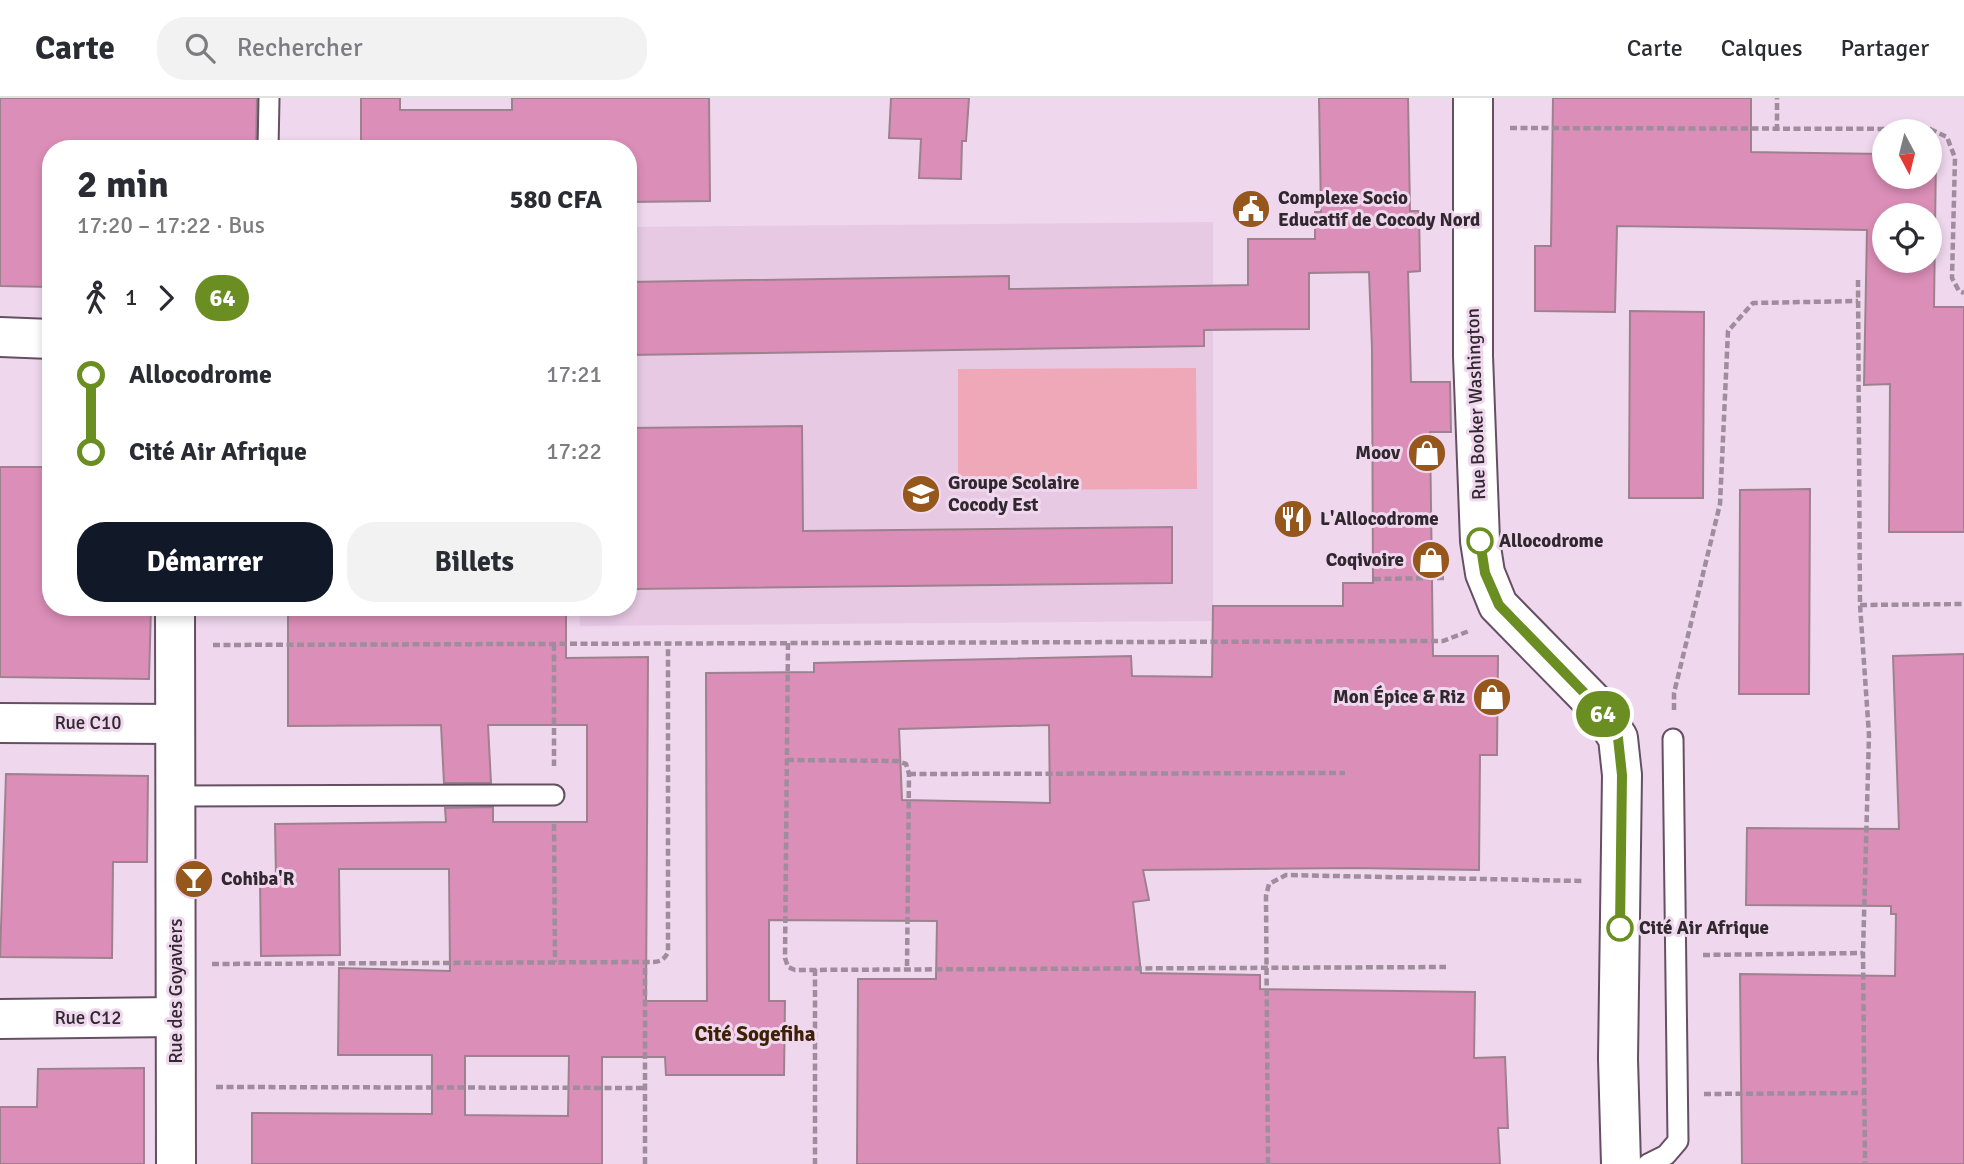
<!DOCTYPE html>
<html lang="fr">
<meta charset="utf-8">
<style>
body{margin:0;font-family:Signika,sans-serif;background:#f2f2f3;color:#2b2b33;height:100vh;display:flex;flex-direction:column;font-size:26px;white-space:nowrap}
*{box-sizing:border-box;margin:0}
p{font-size:23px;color:#7c7c81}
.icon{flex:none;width:38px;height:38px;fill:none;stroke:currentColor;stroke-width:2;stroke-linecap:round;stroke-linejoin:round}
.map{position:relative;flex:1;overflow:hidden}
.details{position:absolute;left:42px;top:42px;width:595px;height:476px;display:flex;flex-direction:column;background:#fff;border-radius:28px;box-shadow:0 4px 10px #0003}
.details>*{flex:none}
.badge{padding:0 14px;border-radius:23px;font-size:24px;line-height:46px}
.needle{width:46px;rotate:173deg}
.buttons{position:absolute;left:1872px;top:21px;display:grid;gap:14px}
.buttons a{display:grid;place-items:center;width:70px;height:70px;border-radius:50%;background:#fff;box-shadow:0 4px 10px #0003;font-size:35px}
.map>.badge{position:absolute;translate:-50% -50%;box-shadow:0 0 0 4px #fff}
.legs{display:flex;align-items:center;gap:10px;height:77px;padding:0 35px;font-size:23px}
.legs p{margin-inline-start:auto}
.overview{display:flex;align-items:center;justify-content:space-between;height:119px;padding:0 35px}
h1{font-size:38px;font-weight:700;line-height:52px}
.cta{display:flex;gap:14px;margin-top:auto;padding:14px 35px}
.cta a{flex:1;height:80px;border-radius:28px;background:#111827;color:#fff;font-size:28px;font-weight:700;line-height:80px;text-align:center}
.cta a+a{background:#f2f2f3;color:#2b2b33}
ul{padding:0 35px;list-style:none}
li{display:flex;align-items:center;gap:24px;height:77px;font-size:26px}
li i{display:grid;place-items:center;width:10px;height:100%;margin:0 9px;background:currentColor}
li i::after{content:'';width:18px;height:18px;margin:-9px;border:5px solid;border-radius:50%;background:#fff}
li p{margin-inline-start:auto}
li:first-child i{background:linear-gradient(#0000 50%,currentColor 0)}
li:last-child i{background:linear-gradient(currentColor 50%,#0000 0)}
header{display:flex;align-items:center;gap:42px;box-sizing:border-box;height:98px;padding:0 35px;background:#fff;border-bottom:2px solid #e1e1e2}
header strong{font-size:33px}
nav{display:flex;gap:38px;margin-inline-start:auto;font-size:24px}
.search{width:490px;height:63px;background:#f2f2f3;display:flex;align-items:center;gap:18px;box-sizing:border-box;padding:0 24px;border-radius:28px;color:#7c7c81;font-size:26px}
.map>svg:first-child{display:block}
.built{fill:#e7c9e4}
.green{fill:#efa8b7}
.building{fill:#db8eb7;stroke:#9e818f;stroke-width:2;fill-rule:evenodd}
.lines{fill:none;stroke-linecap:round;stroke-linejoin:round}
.service-casing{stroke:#655063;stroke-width:23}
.minor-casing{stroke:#655063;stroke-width:42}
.tertiary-casing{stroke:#655063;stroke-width:42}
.path{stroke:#9f8d9d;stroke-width:4.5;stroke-dasharray:7 3.5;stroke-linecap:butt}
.service{stroke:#fff;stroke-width:19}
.minor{stroke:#fff;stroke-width:38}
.tertiary{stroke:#fff;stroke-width:38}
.line-1-casing{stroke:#fff;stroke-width:16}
.line-1{stroke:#6b8e23;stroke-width:10}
.stop-1-dot{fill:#fff;stroke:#6b8e23;stroke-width:3.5}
.labels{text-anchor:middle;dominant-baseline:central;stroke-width:6;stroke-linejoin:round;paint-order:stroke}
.poi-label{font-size:19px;font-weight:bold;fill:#30272f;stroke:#efd7ed;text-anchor:start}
.street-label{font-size:19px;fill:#30272f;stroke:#efd7ed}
.stop-label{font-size:19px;font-weight:bold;fill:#30272f;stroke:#efd7ed;text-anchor:start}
.neighbourhood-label{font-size:21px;font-weight:bold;fill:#3e2105;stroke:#efd7ed}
</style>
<header>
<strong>Carte</strong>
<div class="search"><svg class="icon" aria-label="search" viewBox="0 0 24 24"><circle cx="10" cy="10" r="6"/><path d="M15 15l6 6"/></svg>Rechercher</div>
<nav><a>Carte</a><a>Calques</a><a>Partager</a></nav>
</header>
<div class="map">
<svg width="1964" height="1066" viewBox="0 0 1964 1066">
<rect width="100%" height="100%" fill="#efd7ed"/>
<!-- built -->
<polygon class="built" points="1213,124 1213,523 580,528 579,509 628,509 628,129"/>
<!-- green -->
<polygon class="green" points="1196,270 1197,391 958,392 958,271"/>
<!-- building -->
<g class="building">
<polygon points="0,0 257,0 256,51 51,51 51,189 0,188"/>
<polygon points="361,0 400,0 400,12 512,12 512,0 709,0 710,103 628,104 628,51 361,51"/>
<polygon points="891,0 969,0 966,43 962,43 961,81 919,80 921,41 889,40"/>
<path d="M1319 0H1408L1410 113H1419L1420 173 1408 174 1411 284H1450L1451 334H1430L1433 558H1498L1497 657H1480L1479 772 1353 770 1143 772 1149 802 1133 804 1141 875 1260 877V891L1475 894 1474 960 1505 959 1508 1030H1498L1500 1066H857L858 881H936L937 823 769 822V903H785L784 977H666L665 959H602V1066H252V1015L432 1016V957H338L339 870 450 873 449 771H339L340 857 261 858 260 781 276 780 275 726 446 724 445 710 493 709V724H587V627H488L491 685H444L441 627 288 628V509H566V560L648 559 646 903H707L706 575 814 574V565L1131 558 1132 578 1212 579 1213 508H1343V485H1373L1372 250 1369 174 1309 175V231L1204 232V248L628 257V184L1009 178V191L1248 187V141H1315V114H1321ZM1049 627 1050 705 902 702 899 631ZM465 958H569L568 1018 465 1017Z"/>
<path d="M1553 0H1751V54L1885 56V79H1930V56H1936L1934 209H1964V434H1889L1890 286 1864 287 1867 132 1617 128 1615 214 1535 213V148H1551ZM1885 117H1930V163H1885Z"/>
<polygon points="1630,213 1704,214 1703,400 1629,400"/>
<polygon points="802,328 803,433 1172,429 1172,485 633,491 628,330"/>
<polygon points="0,369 51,369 51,509 151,509 149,581 0,579"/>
<polygon points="1810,391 1809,596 1739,596 1740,392"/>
<polygon points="1964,556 1964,1066 1742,1066 1740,876 1895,878 1896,816 1891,816 1891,808 1746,807 1747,730 1899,731 1893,558"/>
<polygon points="6,676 148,678 147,764 113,764 112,860 0,859"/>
<polygon points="144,970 144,1066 0,1066 0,1009 37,1009 38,971"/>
</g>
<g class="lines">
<!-- service casing -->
<g class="service-casing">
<g id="service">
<polyline points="268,51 269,0"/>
<polyline points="176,698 554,697"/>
<polyline points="1648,1066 1666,1057 1678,1043 1673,641"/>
</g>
</g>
<!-- minor casing -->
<g class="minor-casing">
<g id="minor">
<polyline points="0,239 51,241"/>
<polyline points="175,509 176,1066"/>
<polyline points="0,625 175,626"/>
<polyline points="0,921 175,919"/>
</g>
</g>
<!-- tertiary casing -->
<g class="tertiary-casing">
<polyline id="tertiary" points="1473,0 1473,258 1480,443 1485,475 1498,507 1599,610 1618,640 1622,677 1618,961 1621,1066"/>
</g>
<!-- path -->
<g class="path">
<polyline points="1510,30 1930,31 1947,39 1955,60 1952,180 1959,193 1964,195"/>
<polyline points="1777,33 1777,0"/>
<polyline points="1858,182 1860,507 1869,637 1863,855 1865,1066"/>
<polyline points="1374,481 1446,480"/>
<polyline points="1860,507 1964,506"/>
<polyline points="788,545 785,860 788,869 795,872 1446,869"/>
<polyline points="554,546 554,668"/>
<polyline points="213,547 1443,543 1469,533"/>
<polyline points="1674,612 1674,595 1720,406 1728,233 1753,205 1858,203"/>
<polyline points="787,662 897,663 906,666 909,676 907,870"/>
<polyline points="909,676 1345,675"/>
<polyline points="554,726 555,864"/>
<polyline points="1703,857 1863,855"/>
<path d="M212 866 645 864C656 864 663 865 668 854V546"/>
<polyline points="815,871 815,1066"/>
<polyline points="216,989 645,990"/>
<polyline points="1704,996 1864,995"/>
<polyline points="645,1066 645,864"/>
<polyline points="1268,1066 1266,798 1269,786 1286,777 1582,783"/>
</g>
<!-- service -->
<use href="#service" class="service"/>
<!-- minor -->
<use href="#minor" class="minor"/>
<!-- tertiary -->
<use href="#tertiary" class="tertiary"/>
</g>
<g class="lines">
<!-- line-1 casing -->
<g class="line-1-casing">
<polyline id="line-1" points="1480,443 1485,475 1499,507 1599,610 1618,640 1622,677 1620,830"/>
</g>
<!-- line-1 -->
<use href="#line-1" class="line-1"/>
</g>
<!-- icons -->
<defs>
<g id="civic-disc" transform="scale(2.0125)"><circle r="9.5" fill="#95571b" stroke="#efd7ed"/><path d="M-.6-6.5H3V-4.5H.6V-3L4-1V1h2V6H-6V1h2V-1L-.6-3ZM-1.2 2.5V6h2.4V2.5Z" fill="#fff"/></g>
<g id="shop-disc" transform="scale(2.0125)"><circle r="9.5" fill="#95571b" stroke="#efd7ed"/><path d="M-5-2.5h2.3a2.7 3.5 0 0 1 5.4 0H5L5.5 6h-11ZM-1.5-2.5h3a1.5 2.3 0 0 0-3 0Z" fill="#fff"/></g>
<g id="school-disc" transform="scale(2.0125)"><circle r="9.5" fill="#95571b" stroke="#efd7ed"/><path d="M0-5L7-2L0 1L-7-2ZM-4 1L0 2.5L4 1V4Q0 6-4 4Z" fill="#fff"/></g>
<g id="restaurant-disc" transform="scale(2.0125)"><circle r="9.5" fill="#95571b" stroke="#efd7ed"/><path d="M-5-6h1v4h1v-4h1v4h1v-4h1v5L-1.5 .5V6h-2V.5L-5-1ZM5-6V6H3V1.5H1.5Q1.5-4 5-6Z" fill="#fff"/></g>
<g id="bar-disc" transform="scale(2.0125)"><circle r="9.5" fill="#95571b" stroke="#efd7ed"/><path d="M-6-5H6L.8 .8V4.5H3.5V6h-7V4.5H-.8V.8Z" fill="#fff"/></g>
</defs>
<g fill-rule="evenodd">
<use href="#civic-disc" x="1251" y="111"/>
<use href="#shop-disc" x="1427" y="355"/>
<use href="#school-disc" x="921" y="396"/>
<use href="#restaurant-disc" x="1293" y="421"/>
<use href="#shop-disc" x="1431" y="462"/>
<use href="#shop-disc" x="1492" y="599"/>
<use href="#bar-disc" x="194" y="781"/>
</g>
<!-- markers -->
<g class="stop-1-dot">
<circle cx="1480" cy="443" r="12"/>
<circle cx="1620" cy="830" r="12"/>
</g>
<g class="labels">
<!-- poi labels -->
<g class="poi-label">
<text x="1278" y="100">Complexe Socio<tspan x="1278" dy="22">Educatif de Cocody Nord</tspan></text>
<text x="1400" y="355" text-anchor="end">Moov</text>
<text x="948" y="385">Groupe Scolaire<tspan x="948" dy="22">Cocody Est</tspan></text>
<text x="1320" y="421">L'Allocodrome</text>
<text x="1404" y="462" text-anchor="end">Coqivoire</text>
<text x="1465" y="599" text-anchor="end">Mon Épice &amp; Riz</text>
<text x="221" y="781">Cohiba'R</text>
</g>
<!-- street labels -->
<g class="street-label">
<text transform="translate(1476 306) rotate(-92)">Rue Booker Washington</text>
<text x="88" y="625">Rue C10</text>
<text transform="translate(176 893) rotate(-90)">Rue des Goyaviers</text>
<text x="88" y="920">Rue C12</text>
</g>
<!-- stop labels -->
<g class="stop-label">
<text x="1499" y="443">Allocodrome</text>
<text x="1639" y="830">Cité Air Afrique</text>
</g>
<!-- neighbourhood labels -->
<g class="neighbourhood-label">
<text x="755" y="936">Cité Sogefiha</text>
</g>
</g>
</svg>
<div class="buttons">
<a><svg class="needle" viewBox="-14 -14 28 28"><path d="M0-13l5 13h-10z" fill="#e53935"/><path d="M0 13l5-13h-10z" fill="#7c7c81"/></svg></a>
<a><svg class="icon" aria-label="locate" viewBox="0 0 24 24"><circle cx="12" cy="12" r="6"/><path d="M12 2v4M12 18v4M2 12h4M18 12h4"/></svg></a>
</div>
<b class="badge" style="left:1603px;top:616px;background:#6b8e23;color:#fff">64</b>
<section class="details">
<div class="overview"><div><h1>2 min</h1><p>17:20 – 17:22 · Bus</p></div><b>580 CFA</b></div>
<div class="legs"><svg class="icon" aria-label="walk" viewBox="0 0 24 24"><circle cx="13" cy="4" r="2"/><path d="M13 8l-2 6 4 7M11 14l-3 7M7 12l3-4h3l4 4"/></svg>1<svg class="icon" aria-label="forward" viewBox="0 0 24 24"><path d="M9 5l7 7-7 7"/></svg><b class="badge" style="background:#6b8e23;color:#fff">64</b></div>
<ul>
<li><i style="color:#6b8e23"></i><b>Allocodrome</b><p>17:21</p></li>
<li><i style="color:#6b8e23"></i><b>Cité Air Afrique</b><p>17:22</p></li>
</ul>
<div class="cta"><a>Démarrer</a><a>Billets</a></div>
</section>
</div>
